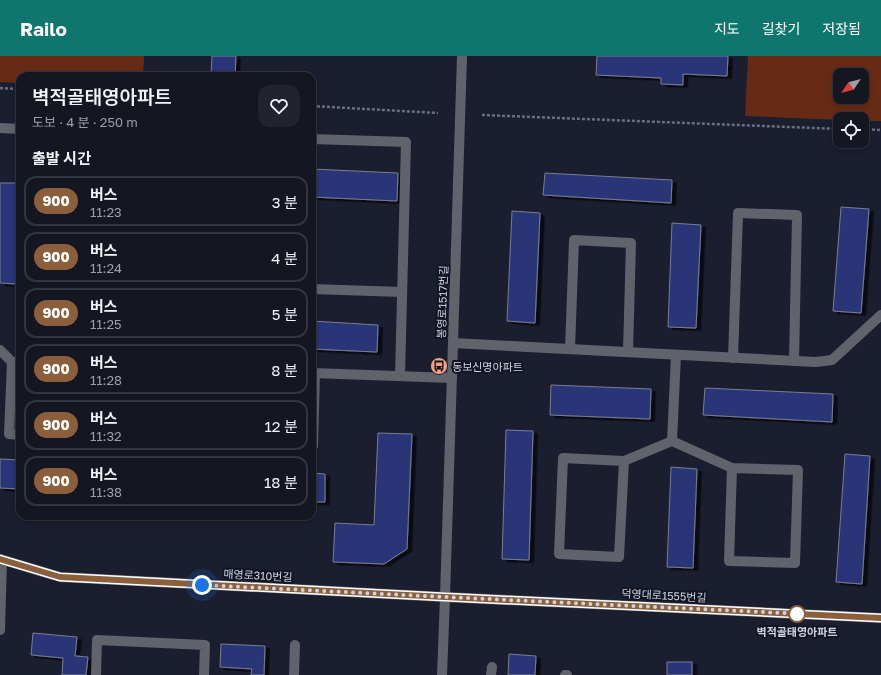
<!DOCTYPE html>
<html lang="ko">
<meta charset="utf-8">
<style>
body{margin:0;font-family:"Golos Text","Noto Sans KR",sans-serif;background:#21232f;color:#f1f3f6;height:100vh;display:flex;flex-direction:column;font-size:15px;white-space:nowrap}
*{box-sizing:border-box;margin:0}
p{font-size:13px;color:#9d9fa5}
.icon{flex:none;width:22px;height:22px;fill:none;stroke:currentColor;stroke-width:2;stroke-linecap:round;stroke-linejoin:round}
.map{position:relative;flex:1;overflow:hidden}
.details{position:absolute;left:16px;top:16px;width:300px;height:448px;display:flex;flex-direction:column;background:#141622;border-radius:12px;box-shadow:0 2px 6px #0003,0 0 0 1px #333540}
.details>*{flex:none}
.badge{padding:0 8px;border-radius:13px;font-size:14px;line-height:26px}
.needle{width:26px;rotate:235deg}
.buttons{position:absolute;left:833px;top:12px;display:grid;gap:8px}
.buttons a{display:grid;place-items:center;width:36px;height:36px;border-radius:8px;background:#141622;box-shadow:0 2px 6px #0003,0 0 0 1px #333540;font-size:20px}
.you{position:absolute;width:20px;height:20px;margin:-10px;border:3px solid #fff;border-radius:50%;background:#1a73e8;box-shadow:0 0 0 6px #1a73e833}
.map>.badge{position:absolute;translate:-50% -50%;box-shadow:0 0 0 2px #fff}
h2{padding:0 16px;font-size:15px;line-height:36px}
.round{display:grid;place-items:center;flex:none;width:42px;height:42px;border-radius:12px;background:#21232f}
.overview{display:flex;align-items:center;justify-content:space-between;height:68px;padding:0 16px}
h1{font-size:19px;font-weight:600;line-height:30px}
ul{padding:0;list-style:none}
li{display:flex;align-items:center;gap:12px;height:50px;margin:0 8px 6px;padding:0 8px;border:2px solid #333540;border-radius:12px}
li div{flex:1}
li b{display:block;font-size:15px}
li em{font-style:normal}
li .badge{min-width:44px;font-weight:700;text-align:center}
header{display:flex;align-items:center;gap:24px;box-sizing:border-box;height:56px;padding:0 20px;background:#0f766e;color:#fff}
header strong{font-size:19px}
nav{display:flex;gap:22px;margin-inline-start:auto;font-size:14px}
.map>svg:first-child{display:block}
.green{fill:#672b15;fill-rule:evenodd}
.building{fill:#2a3678;stroke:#787e92;filter:url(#shadow)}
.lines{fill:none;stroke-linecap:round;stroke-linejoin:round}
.path{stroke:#6b6e7c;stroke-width:2.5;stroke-dasharray:3 2;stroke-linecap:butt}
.minor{stroke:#60636b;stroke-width:10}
.line-casing{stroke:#fff;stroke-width:9}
.line{stroke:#8b5e3c;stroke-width:6}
.walk{stroke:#d0d3de;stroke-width:4;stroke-dasharray:0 7.2}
.stop-dot{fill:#fff;stroke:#8b5e3c;stroke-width:2}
.labels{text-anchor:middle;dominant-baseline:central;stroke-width:4;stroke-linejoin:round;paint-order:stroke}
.street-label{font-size:11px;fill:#d0d3de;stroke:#111524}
.poi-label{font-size:11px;fill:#d0d3de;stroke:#111524;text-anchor:start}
.stop-label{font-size:11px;font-weight:bold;fill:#d0d3de;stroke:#111524}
</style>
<header>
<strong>Railo</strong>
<nav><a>지도</a><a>길찾기</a><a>저장됨</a></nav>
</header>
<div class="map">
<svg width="881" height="619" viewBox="0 0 881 619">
<defs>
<filter id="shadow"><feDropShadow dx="4.5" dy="2.5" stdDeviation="0" flood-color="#0009"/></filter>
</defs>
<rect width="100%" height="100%" fill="#1a1e2e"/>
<!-- green -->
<g class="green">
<polygon points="0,0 144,0 143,20 20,20 20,27 0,26"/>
<path d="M748 0H881V65H862V63H840V64L745 60ZM840 19H862V41H840Z"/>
</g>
<!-- building -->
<g class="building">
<polygon points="212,0 236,0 235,20 211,20"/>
<polygon points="597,0 728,0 727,20 683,18 683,29 661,28 661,22 596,19"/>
<polygon points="312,113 398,117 397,145 312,141"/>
<polygon points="545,117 672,124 671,147 543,139"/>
<polygon points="0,127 20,127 16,228 0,227"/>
<polygon points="841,151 869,153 861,257 833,255"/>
<polygon points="512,155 540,157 535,267 507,265"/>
<polygon points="672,167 701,169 696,272 668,271"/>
<polygon points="312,265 378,269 377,296 312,293"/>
<polygon points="551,329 651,333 650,363 550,359"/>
<polygon points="705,332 833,338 832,366 703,359"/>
<polygon points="506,374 533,375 529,504 502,503"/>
<polygon points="378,377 412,378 407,493 384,508 333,506 335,467 374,469"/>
<polygon points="845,398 870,400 862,528 836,526"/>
<polygon points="0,403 20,404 20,433 0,432"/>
<polygon points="671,411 697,413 693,512 667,511"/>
<polygon points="312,417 325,418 325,446 312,446"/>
<polygon points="33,577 77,581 75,600 88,601 86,619 62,619 63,602 31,599"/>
<polygon points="221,588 265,590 264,619 251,619 252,613 220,611"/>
<polygon points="509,598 536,600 535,619 508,619"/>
<rect x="667" y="606" width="25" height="13"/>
</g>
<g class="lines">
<!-- path -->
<g class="path">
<polyline points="0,32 20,33"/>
<polyline points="312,50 438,57"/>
<polyline points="482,59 840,73"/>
<polyline points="862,73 881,74"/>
</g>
<!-- minor -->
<g class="minor">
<polyline points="0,72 20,73"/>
<polyline points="312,83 406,86 400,320"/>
<polyline points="312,233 402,236"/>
<polyline points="453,287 816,306 832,304 881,259"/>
<polyline points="570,293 574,184 631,187 628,296"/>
<polyline points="0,294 12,306 20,306"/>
<polyline points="733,302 738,157 797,159 794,305"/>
<polyline points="12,306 9,378 20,379"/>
<polyline points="312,317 452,322"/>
<polyline points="672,385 676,299"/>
<polyline points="312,390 313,390 315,317"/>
<polyline points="624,405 619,501 559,498 563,402 624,405 672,385 732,412 798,414 795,507 729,505 732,412"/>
<polyline points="0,503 60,521 445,541 881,562"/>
<polyline points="0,574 2,504"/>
<polyline points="96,619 97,584 205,589 204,619"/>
<polyline points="294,619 295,589"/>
<polyline points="442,619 445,541 462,0"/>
<polyline points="491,619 492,611"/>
<polyline points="565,619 567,619"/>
</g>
</g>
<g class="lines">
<!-- line casing -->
<g class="line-casing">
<polyline id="line" points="0,503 60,521 445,541 881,562"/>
</g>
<!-- line -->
<use href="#line" class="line"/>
<!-- walk -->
<polyline class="walk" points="202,529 445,541 804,558 797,558"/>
</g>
<!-- icons -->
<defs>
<g id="bus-disc" transform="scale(0.9)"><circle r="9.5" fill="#f39f82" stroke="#111524"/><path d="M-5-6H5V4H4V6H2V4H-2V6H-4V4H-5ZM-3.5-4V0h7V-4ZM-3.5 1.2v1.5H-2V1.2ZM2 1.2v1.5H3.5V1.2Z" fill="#111"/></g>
</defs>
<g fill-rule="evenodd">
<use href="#bus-disc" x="439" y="310"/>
</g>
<!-- markers -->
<circle class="stop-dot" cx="797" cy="558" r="8"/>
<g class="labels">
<!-- street labels -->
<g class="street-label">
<text transform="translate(442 246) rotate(-88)">봉영로1517번길</text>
<text transform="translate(258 519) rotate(3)">매영로310번길</text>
<text transform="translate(664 539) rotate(3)">덕영대로1555번길</text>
</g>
<!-- poi labels -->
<g class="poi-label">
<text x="452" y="310">동보신명아파트</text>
</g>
<!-- stop labels -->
<g class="stop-label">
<text x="797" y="575">벽적골태영아파트</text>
</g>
</g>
</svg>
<div class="buttons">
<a><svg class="needle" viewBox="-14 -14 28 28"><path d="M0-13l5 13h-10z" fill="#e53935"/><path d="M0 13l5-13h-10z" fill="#9d9fa5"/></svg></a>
<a><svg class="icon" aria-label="locate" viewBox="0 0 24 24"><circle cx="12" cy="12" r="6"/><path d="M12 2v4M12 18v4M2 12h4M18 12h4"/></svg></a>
</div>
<div class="you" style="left:202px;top:529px"></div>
<section class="details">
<div class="overview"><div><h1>벽적골태영아파트</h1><p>도보 · 4 분 · 250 m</p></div><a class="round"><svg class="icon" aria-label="heart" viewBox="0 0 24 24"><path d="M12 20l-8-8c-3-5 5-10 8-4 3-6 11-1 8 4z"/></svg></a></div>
<h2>출발 시간</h2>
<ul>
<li><span class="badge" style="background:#8b5e3c;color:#fff">900</span><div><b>버스</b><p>11:23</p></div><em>3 분</em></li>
<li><span class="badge" style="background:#8b5e3c;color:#fff">900</span><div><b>버스</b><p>11:24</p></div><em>4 분</em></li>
<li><span class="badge" style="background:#8b5e3c;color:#fff">900</span><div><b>버스</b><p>11:25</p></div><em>5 분</em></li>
<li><span class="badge" style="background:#8b5e3c;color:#fff">900</span><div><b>버스</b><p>11:28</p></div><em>8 분</em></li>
<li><span class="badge" style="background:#8b5e3c;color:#fff">900</span><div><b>버스</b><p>11:32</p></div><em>12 분</em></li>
<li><span class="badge" style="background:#8b5e3c;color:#fff">900</span><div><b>버스</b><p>11:38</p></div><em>18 분</em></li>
</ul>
</section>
</div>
